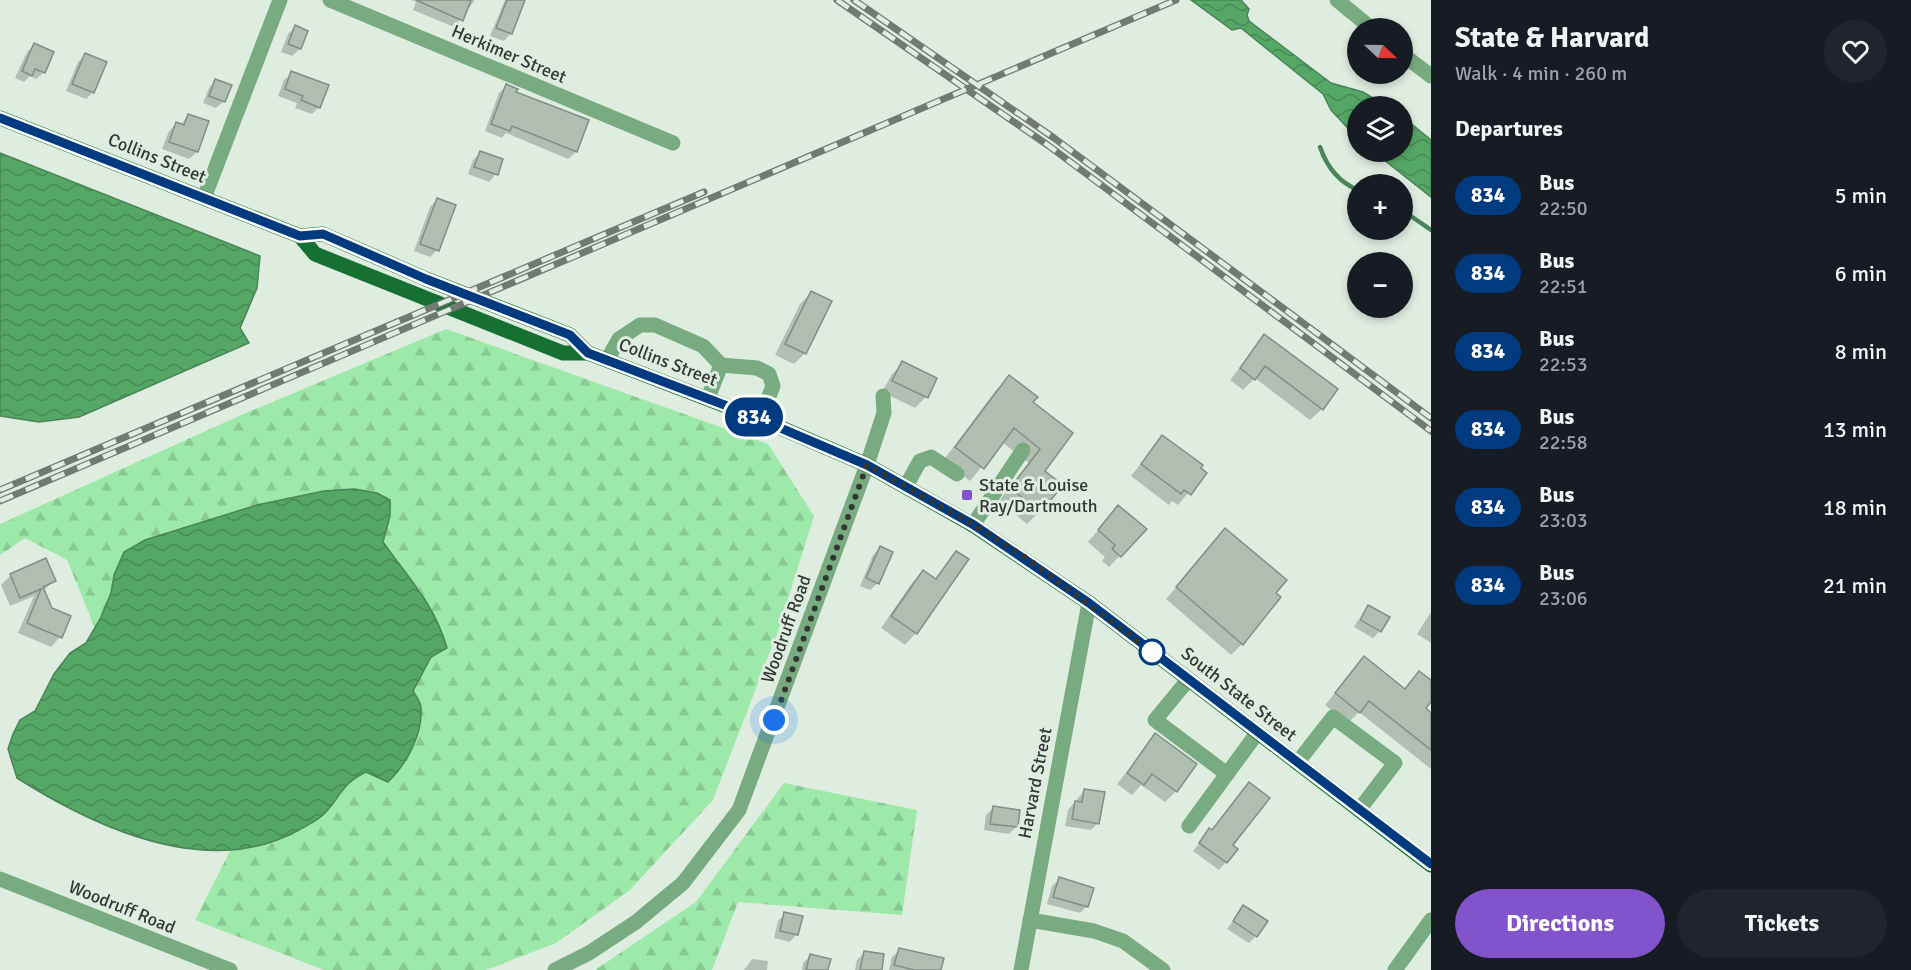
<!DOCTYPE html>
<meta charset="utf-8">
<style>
body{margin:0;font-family:Signika,sans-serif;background:#20242c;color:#f1f3f6;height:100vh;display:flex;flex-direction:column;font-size:22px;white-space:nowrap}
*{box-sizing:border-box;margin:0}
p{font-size:20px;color:#9ea1a6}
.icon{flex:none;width:33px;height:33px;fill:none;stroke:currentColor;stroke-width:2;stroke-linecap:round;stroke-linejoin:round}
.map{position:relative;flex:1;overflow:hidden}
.side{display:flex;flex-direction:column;background:#171b24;width:480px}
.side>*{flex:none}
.badge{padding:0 12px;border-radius:20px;font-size:21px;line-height:39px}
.needle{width:39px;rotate:112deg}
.fabs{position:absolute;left:1347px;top:18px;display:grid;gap:12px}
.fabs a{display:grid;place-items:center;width:66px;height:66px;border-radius:50%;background:#171b24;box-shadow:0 3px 9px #0003;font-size:30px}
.you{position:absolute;width:30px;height:30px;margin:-15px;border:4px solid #fff;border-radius:50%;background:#1a73e8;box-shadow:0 0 0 9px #1a73e833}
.map>.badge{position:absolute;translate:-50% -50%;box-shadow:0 0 0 3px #fff}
h2{padding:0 24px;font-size:22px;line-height:54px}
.round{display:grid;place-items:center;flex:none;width:63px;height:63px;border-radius:32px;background:#20242c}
.head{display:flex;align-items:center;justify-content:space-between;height:102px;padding:0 24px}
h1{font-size:28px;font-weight:700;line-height:45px}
.button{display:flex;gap:12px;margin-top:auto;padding:12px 24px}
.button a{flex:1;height:69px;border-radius:36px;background:#8353cc;color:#fff;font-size:24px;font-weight:700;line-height:69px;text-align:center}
.button a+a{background:#20242c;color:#f1f3f6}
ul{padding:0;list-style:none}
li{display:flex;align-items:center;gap:18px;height:78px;padding:0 24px}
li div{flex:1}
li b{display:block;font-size:22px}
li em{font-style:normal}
li .badge{min-width:66px;font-weight:700;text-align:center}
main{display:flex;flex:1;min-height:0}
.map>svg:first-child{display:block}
.forest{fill:url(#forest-firs)}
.water{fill:url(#water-waves);stroke:#4a8557;stroke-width:1.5}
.shadow{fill:#0003}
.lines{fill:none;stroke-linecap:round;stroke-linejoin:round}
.stream{stroke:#4a8557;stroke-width:4.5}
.building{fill:#b0beb2;stroke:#818e83;stroke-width:1.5}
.minor{stroke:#78ab80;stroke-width:15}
.major{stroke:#167032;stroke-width:15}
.rail-casing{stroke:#717972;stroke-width:7}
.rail{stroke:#dfede1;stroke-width:4.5;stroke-dasharray:14;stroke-linecap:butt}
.line-casing{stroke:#fff;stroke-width:14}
.line{stroke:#003b80;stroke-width:9}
.walk{stroke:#323733;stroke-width:6;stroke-dasharray:0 10.8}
.poi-dot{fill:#8353cc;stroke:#dfede1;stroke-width:2}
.stop-dot{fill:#fff;stroke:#003b80;stroke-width:3}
.labels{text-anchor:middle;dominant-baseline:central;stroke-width:6;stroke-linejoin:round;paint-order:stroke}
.street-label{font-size:18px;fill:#323733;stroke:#dfede1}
.poi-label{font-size:18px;fill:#323733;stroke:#dfede1;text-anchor:start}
</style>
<main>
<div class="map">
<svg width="1431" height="970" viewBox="0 0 1431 970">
<defs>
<pattern id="forest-firs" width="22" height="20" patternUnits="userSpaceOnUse" patternTransform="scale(1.5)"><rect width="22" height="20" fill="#9de9a9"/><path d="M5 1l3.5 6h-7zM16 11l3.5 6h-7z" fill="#88c892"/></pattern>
<pattern id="water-waves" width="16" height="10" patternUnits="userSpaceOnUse" patternTransform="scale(1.5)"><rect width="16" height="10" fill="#55a766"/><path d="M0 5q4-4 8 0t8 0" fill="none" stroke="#478955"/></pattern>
</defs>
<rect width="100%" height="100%" fill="#dfede1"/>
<!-- forest -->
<g class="forest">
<polygon points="446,329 768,444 814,516 778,631 713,800 630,890 556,943 486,970 324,970 195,920 231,849 275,842 300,829 324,815 341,795 347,781 366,772 376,775 413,691 431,657 422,593 383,542 390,516 354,489 324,491 257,505 145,540 114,575 111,593 95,628 67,560 25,538 0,555 0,524 239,416"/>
<polygon points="784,783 917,810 902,915 738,902 712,970 595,970 696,902"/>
</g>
<!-- water -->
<g class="water">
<polygon points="1191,0 1241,0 1249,9 1247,15 1249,21 1331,83 1363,92 1387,106 1358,106 1357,138 1331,110 1323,94 1241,28 1232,30"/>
<polygon points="1403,117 1431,140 1431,197 1374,152 1402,152"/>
<polygon points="0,153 260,256 257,288 240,328 249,343 79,417 39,422 0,416"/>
<path d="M354 489 377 493 390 500V516L383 542C409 579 434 603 447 648L431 657 413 691C416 696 421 702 421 708 423 734 406 765 388 782L366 772C341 784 343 794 325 813 319 820 307 825 299 830 208 880 96 828 17 778L8 749 13 734 20 720 35 711 54 674 70 653 86 643 100 619 111 593 114 575 124 552 145 540 257 505 324 491Z"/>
</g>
<!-- shadow -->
<g class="shadow">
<polygon points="411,0 475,0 454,27 413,10 416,2"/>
<polygon points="505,0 521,0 511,33 504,41 490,36"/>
<polygon points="295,27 306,31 300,49 292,56 281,52 288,34"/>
<polygon points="34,45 44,72 36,79 30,76 24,82 15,78 27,52"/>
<polygon points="86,55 93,92 86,99 66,91 78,62"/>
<polygon points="292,73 319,107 312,114 295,108 297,103 278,96 284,80"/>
<polygon points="216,80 224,101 216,108 203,103 209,88"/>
<polygon points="506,86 514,93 587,121 576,152 568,159 506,133 502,138 485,131 499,93"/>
<polygon points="188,115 197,152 189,159 162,149 169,131 176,124 180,126"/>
<polygon points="480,153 501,160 496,174 489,182 468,174 473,160"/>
<polygon points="437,200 437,250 430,257 414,251 430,207"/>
<polygon points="811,293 805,353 794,364 775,355 800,304"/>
<polygon points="1264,336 1322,409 1310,420 1255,378 1243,390 1230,380"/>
<polygon points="903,363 935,379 926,397 915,408 882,392 892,374"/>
<polygon points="1009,377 1031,403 1070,435 1043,472 1040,511 1027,524 999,501 1029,463 1002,442 970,481 943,461 996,390"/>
<polygon points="1162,437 1205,473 1178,505 1172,501 1169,505 1131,476"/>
<polygon points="1118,507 1145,530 1109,567 1102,561 1105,557 1088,542"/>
<polygon points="1225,530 1274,594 1242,644 1231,655 1166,599"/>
<polygon points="880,548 878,583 870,590 860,586 873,555"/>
<polygon points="956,553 967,560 916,633 905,645 881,628 912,583 923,572 934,580"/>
<polygon points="11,575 54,581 44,590 60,637 51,647 18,633 34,596 10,606 1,585"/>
<polygon points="1431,612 1431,643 1417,634"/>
<polygon points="1358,620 1379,632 1373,638 1354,627"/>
<polygon points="1364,658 1404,689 1419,673 1431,682 1431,699 1424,709 1431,714 1431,769 1359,712 1348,723 1325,705"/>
<polygon points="1156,735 1176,791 1165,802 1141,785 1132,795 1117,784"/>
<polygon points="1085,790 1098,823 1091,830 1065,826 1068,810"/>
<polygon points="993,808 1016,827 1009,834 984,830 986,815"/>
<polygon points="1210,830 1231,846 1226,862 1219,870 1193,851"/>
<polygon points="1060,879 1087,906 1080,913 1047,904 1052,886"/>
<polygon points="1243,907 1256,936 1249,943 1227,929"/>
<polygon points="785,914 797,934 790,942 774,938 778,921"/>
<polygon points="900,950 939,970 889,970 892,957"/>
<polygon points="864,953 880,970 855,970 857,960"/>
<polygon points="811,955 827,970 802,970 803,963"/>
<polygon points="752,959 768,961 767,970 744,970"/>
</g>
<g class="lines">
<!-- stream -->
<g class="stream">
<path d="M1320 147C1327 167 1338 182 1358 190"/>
<polyline points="1402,210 1431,230"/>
</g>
</g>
<!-- building -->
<g class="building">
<polygon points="416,0 471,0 463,21"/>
<polygon points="507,0 525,0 512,34 496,28"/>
<polygon points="295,25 308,31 301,49 288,44"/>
<polygon points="34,43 54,52 45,73 35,69 32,76 22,71"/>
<polygon points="85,53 107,62 94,93 72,84"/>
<polygon points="291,71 329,85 320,108 301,100 303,96 285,89"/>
<polygon points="215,79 232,85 225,102 209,96"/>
<polygon points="506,84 518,89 516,92 589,120 577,152 512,126 510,131 491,124"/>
<polygon points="188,114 209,121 198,152 169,142 176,122 184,125"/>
<polygon points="480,151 503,159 498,175 474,167"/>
<polygon points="437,198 456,205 439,251 420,244"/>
<polygon points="811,291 832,301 806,354 785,344"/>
<polygon points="1264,334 1338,389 1323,410 1265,366 1255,380 1240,368"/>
<polygon points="902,361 937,378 928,398 892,381"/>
<polygon points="1009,375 1038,397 1033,402 1073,433 1045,471 1063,485 1041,512 1010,488 1040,449 1014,428 984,469 955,447"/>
<polygon points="1162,435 1203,465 1201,468 1207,473 1191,495 1184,490 1181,494 1141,464"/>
<polygon points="1118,505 1147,529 1121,557 1112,549 1115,545 1098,530"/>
<polygon points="1225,528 1287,580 1276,593 1281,597 1243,645 1176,587"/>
<polygon points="880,546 893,552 879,584 866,578"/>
<polygon points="956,551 969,559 917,634 891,616 923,570 936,579"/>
<polygon points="46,558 56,581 43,587 52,608 71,616 62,638 27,623 41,589 20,598 10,574"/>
<polygon points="1368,605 1390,617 1381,632 1360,620"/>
<polygon points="1364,656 1405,689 1419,671 1431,680 1431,702 1426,708 1431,713 1431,750 1369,701 1360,713 1335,693"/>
<polygon points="1155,733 1197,764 1177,792 1152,774 1144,785 1127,773"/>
<polygon points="1249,782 1270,798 1233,845 1238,849 1227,863 1199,843 1209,828 1212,830"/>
<polygon points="1084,789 1105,792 1099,824 1072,819 1075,801 1082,802"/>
<polygon points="993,806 1020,810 1018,827 990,824"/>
<polygon points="1059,877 1094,888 1088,907 1053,897"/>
<polygon points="1243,905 1268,921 1257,937 1233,921"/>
<polygon points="784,912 803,916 798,935 780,931"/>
<polygon points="899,948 944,958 941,970 914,970 894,965"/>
<polygon points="864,951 884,954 882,970 860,970"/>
<polygon points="810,954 831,959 828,970 806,970"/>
</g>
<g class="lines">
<!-- minor -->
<g class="minor">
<polyline points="330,0 673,143"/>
<polyline points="1337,0 1371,28"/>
<polyline points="1402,54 1431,76"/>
<polyline points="204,198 280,0"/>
<polyline points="607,360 619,339 640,325 655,325 703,346 721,365 708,398"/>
<polyline points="721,365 757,368 769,374 773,386 760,419"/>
<polyline points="906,486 920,461 931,457 957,474"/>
<polyline points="973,525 1023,450"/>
<polyline points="1188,680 1155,720 1227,774 1189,826"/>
<polyline points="1297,763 1333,717 1395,763 1359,810"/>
<polyline points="1227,774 1258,732"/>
<polyline points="0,879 230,970"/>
<polyline points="1030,920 1094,931 1123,941 1163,970"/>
<polyline points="555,970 589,953 636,922 683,883 739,810 867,465 884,413 883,396"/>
<polyline points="1021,970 1089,603"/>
<polyline points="1395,970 1431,920"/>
</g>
<!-- major -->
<g class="major">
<polyline points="0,118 300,236 323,234 426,279 570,335 588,353"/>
<polyline points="300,236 315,254 563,353 588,353 760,419 867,465 973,525 1089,603 1431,865"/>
</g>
<!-- rail casing -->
<g class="rail-casing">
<g id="rail">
<polyline points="837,0 1049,146 1431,431"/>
<polyline points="854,0 1054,138 1431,418"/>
<polyline points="0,490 704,192"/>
<polyline points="0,501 1176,0"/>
</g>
</g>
<!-- rail -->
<use href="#rail" class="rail"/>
</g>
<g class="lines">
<!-- line casing -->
<g class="line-casing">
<polyline id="line" points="0,118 300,236 323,234 426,279 570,335 588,353 743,412 867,465 974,525 1089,603 1431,864"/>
</g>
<!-- line -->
<use href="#line" class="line"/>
<!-- walk -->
<polyline class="walk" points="774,720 867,465 974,525 1028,559 1152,652"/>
</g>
<!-- markers -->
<rect class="poi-dot" x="961" y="489" width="12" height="12" rx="3"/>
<circle class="stop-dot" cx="1152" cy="652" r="12"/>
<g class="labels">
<!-- street labels -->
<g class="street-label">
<text transform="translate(509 54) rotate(23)">Herkimer Street</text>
<text transform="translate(157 158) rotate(22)">Collins Street</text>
<text transform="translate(668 362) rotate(21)">Collins Street</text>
<text transform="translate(786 629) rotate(-70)">Woodruff Road</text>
<text transform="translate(1239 694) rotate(38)">South State Street</text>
<text transform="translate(1035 783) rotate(-79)">Harvard Street</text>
<text transform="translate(122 907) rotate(22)">Woodruff Road</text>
</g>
<!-- poi labels -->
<g class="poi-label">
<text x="979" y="485">State &amp; Louise<tspan x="979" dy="21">Ray/Dartmouth</tspan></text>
</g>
</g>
</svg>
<div class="fabs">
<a><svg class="needle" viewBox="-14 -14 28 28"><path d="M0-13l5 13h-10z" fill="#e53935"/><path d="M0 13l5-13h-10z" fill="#9ea1a6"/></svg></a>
<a><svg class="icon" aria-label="layers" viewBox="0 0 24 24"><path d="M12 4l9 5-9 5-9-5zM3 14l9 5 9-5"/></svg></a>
<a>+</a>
<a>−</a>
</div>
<div class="you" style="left:774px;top:720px"></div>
<b class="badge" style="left:754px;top:417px;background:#003b80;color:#fff">834</b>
</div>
<section class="side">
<div class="head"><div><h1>State &amp; Harvard</h1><p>Walk · 4 min · 260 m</p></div><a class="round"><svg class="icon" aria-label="heart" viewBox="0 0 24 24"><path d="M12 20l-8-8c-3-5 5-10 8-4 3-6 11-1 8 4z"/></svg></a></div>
<h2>Departures</h2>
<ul>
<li><span class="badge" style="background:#003b80;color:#fff">834</span><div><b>Bus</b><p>22:50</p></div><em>5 min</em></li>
<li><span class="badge" style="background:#003b80;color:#fff">834</span><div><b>Bus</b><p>22:51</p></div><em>6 min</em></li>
<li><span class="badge" style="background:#003b80;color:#fff">834</span><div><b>Bus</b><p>22:53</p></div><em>8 min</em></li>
<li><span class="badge" style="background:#003b80;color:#fff">834</span><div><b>Bus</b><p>22:58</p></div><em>13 min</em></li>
<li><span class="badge" style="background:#003b80;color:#fff">834</span><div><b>Bus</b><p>23:03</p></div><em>18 min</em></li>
<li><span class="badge" style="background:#003b80;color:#fff">834</span><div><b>Bus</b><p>23:06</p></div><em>21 min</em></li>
</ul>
<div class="button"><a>Directions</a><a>Tickets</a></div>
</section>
</main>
